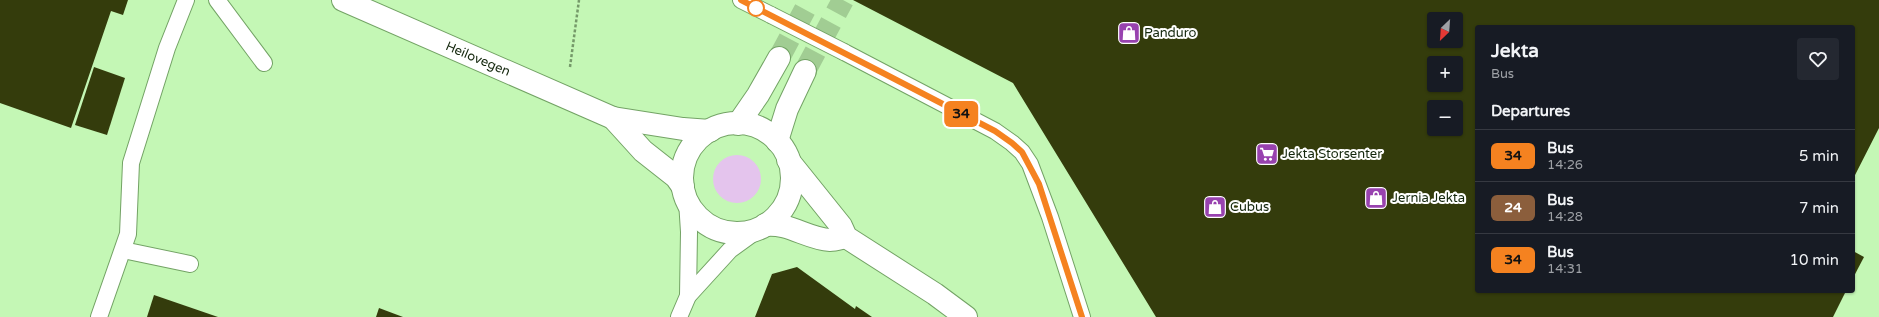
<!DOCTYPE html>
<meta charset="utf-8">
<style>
body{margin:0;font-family:"Varela Round",sans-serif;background:#242831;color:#f1f3f6;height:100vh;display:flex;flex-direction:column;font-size:15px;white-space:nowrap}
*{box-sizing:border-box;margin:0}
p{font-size:13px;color:#9ea1a6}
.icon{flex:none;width:22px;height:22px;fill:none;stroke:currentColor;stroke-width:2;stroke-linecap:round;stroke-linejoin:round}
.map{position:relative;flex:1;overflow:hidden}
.details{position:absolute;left:1475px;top:25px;width:380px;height:268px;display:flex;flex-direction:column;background:#171b24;border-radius:4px;box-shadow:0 1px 3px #0004}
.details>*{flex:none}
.badge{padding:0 8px;border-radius:6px;font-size:14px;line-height:26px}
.needle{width:26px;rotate:205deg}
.buttons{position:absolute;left:1427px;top:12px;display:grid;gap:8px}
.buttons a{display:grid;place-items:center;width:36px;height:36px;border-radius:4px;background:#171b24;box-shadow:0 1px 3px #0004;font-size:20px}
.map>.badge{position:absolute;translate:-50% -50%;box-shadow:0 0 0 2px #fff}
h2{padding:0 16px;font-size:15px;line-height:36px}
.round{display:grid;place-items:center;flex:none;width:42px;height:42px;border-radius:4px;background:#242831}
.overview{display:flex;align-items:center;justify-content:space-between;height:68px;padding:0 16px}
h1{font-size:19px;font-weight:800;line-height:30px}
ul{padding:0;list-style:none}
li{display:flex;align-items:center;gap:12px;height:52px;padding:0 16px;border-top:1px solid #363941}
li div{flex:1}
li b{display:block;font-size:15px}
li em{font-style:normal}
li .badge{min-width:44px;font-weight:700;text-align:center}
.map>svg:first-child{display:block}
.green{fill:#e4c4ed}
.building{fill:#343c0c;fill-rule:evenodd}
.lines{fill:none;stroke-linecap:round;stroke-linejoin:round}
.minor-tunnel{stroke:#a1cd93;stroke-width:22;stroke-dasharray:22 11;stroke-linecap:butt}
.service-casing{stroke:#73a365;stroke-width:18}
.minor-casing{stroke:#73a365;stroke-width:24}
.path{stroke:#759969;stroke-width:2.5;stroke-dasharray:3 2;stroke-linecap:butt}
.service{stroke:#fff;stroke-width:16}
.minor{stroke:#fff;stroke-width:22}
.service-bridge-casing{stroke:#73a365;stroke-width:18;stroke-linecap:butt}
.service-bridge{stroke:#fff;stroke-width:16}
.line-casing{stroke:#fff;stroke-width:9}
.line{stroke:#f58220;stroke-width:6}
.stop-dot{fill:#fff;stroke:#f58220;stroke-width:2}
.labels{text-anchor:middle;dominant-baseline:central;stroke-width:4;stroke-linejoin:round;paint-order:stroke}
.poi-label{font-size:13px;fill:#14270d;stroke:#fff;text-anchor:start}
.street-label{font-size:13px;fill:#14270d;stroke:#fff}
</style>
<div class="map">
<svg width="1879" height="317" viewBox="0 0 1879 317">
<rect width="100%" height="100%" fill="#c4f7b5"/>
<!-- green -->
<circle class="green" cx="737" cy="179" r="24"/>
<!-- building -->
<g class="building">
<polygon points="0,0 128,0 123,15 111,11 71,128 0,103"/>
<path d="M853 0H1879V128L1853 179V27H1477V291H1846L1833 317H1156L1013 83ZM1434 19H1456V41H1434ZM1434 63H1456V85H1434ZM1434 107H1456V129H1434Z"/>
<polygon points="94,67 125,78 107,135 75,125"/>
<polygon points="1853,251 1864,257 1853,278"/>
<polygon points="797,267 855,309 856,306 872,317 755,317 772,274"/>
<polygon points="154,295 218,317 147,317"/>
<polygon points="379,308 403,317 376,317"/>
</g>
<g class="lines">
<!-- minor-tunnel -->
<g class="minor-tunnel">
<polyline points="779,58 810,0"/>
<polyline points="805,71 843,0"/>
</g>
<!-- service casing -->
<g class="service-casing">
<g id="service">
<polyline points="217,0 264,63"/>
<polyline points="741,0 771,15"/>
<polyline points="844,52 995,131 1012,143 1022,152 1030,164 1050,217 1082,317"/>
<polyline points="687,201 689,232 688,296"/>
<polyline points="123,250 190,264"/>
<polyline points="99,317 128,234 131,163 167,48 186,0"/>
<polyline points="679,317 688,296 730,250 763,226"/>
</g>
</g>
<!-- minor casing -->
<g class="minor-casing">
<g id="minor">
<polyline points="343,0 613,118 683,129 710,131"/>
<polyline points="613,118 643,151 676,177 683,187"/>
<circle cx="737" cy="178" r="55"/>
<polyline points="738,124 758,95 779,58"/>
<polyline points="777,141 787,109 805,71"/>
<polyline points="788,160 841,226 846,237 935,294 966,317"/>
<path d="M765 225C788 222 808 239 830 240 835 240 841 238 846 237"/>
</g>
</g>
<!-- path -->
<polyline class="path" points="570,67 579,0"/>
<!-- service -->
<use href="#service" class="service"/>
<!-- minor -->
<use href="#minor" class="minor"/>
<!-- service-bridge casing -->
<g class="service-bridge-casing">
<polyline id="service-bridge" points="771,15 844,52"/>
</g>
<!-- service-bridge -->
<use href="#service-bridge" class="service-bridge"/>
</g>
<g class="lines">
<!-- line casing -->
<g class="line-casing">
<polyline id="line" points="741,0 883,73 995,131 1012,143 1022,152 1039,184 1082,317"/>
</g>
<!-- line -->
<use href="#line" class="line"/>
</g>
<!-- icons -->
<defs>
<g id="shop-square" transform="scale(1.15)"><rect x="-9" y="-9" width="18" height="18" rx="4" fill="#9842af" stroke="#fff"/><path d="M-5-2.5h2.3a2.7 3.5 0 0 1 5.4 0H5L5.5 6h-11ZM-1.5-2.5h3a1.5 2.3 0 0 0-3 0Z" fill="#fff"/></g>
<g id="supermarket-square" transform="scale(1.15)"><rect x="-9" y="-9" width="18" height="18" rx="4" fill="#9842af" stroke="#fff"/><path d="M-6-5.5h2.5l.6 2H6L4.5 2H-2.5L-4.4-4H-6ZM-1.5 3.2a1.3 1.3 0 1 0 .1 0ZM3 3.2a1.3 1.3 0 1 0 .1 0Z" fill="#fff"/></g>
</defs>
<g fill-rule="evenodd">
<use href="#shop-square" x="1129" y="33"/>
<use href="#supermarket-square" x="1267" y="154"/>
<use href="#shop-square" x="1376" y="198"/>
<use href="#shop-square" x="1215" y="207"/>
</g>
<!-- markers -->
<circle class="stop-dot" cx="756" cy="8" r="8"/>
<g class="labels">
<!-- poi labels -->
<g class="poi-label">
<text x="1144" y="33">Panduro</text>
<text x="1282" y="154">Jekta Storsenter</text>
<text x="1392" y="198">Jernia Jekta</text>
<text x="1230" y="207">Cubus</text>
</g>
<!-- street labels -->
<g class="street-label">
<text transform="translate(478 59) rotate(23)">Heilovegen</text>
</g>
</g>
</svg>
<div class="buttons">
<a><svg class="needle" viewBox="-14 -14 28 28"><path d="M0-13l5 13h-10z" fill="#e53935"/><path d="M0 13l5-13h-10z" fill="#9ea1a6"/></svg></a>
<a>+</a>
<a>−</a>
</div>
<b class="badge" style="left:961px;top:114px;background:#f58220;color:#111">34</b>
<section class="details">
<div class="overview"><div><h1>Jekta</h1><p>Bus</p></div><a class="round"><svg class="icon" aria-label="heart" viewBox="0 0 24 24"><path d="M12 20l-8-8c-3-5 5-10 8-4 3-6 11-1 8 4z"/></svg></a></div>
<h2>Departures</h2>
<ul>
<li><span class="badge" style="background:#f58220;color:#111">34</span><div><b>Bus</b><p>14:26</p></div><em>5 min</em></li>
<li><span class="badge" style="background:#8b5e3c;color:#fff">24</span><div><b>Bus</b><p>14:28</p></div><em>7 min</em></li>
<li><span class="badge" style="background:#f58220;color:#111">34</span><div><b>Bus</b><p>14:31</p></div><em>10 min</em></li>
</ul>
</section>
</div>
